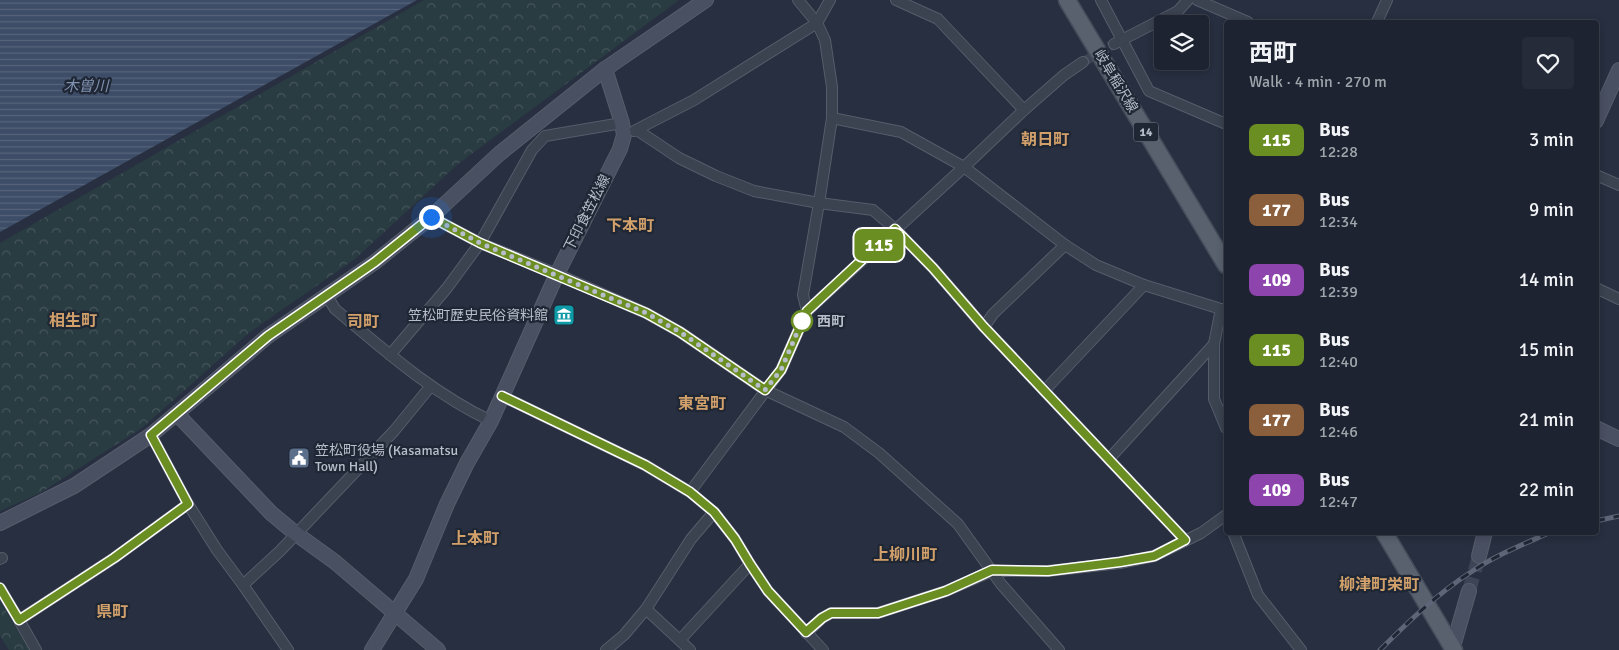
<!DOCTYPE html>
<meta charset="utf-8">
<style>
body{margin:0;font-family:Signika,"Noto Sans JP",sans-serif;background:#252b38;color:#f1f3f6;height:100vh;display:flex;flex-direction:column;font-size:19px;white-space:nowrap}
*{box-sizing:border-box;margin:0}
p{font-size:16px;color:#a0a4ab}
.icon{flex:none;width:28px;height:28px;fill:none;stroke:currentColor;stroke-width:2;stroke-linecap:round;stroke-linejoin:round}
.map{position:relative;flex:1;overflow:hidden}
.drawer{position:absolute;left:1224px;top:20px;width:375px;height:515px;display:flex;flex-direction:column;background:#1d2330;border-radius:5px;box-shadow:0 2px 8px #0003,0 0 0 1px #3b404c}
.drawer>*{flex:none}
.badge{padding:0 10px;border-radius:8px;font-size:18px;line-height:32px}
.buttons{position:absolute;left:1154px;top:15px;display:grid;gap:10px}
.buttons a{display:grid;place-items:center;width:55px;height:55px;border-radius:5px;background:#1d2330;box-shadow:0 2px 8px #0003,0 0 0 1px #3b404c;font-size:25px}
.you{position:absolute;width:25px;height:25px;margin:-12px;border:4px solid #fff;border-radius:50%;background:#1a73e8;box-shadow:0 0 0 8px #1a73e833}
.map>.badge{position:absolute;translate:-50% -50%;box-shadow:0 0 0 2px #fff}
.round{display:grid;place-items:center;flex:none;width:52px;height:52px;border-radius:5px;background:#252b38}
.head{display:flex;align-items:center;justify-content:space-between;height:85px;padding:0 25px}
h1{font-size:24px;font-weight:700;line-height:38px}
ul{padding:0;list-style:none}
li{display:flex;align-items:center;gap:15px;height:70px;padding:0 25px}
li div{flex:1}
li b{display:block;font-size:19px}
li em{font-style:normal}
li .badge{min-width:55px;font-weight:700;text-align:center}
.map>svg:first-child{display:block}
.forest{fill:url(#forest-crowns)}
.water{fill:url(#water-rules)}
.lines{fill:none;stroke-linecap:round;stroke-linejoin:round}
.street-tunnel{stroke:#3d4455;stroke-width:10;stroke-dasharray:10 5;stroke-linecap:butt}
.secondary-tunnel{stroke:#3d4455;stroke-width:14;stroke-dasharray:14 7;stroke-linecap:butt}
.street-casing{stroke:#565d6a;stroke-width:12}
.secondary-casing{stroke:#565d6a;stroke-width:16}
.primary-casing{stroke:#444b59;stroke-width:19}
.street{stroke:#3b4250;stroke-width:10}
.secondary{stroke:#495062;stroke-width:14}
.primary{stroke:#59616f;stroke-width:16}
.rail-casing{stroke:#5d6576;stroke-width:5}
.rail{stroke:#1f2735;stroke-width:3;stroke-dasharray:9;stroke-linecap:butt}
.line-casing{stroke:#fff;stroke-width:11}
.line{stroke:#6b8e23;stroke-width:8}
.walk{stroke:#b7bdca;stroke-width:5;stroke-dasharray:0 9}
.stop-dot{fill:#fff;stroke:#6b8e23;stroke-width:2.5}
.labels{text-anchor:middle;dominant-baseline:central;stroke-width:4.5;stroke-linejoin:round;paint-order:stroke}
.shield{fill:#1f2735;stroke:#89909d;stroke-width:1}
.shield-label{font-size:12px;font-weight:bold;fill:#b7bdca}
.street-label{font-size:14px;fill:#b7bdca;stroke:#1f2735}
.poi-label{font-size:14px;fill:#b7bdca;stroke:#1f2735;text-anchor:end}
.stop-label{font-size:14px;font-weight:bold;fill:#b7bdca;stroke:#1f2735;text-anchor:start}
.water-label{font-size:15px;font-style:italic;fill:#8091b0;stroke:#1f2735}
.quarter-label{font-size:16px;font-weight:bold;fill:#d1a06b;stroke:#1f2735}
</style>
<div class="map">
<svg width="1619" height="650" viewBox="0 0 1619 650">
<defs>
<pattern id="forest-crowns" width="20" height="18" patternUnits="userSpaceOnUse" patternTransform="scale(1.25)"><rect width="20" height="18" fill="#293c41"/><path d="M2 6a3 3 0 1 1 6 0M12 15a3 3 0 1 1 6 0" fill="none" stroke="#46565b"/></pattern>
<pattern id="water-rules" width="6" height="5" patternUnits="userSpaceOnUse" patternTransform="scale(1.25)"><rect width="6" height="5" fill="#3d4c67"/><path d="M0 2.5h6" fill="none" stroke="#57647b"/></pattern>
</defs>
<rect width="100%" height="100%" fill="#272f40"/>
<!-- forest -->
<g class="forest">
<polygon points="424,0 679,0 458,164 355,259 250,332 142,428 40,493 0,511 0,243"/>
<polygon points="0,601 29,650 9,650 0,636"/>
</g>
<!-- water -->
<polygon class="water" points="0,0 417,0 0,232"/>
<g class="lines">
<!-- street-tunnel -->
<polyline class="street-tunnel" points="1083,62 1114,44"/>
<!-- secondary-tunnel -->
<polyline class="secondary-tunnel" points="1469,591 1479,556"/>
<!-- street casing -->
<g class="street-casing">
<g id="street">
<polyline points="798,0 817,23 825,40 832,87 832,118 819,203 803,295 807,311"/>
<polyline points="896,0 938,19 1024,110"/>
<polyline points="1101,0 1149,91 1226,124"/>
<polyline points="1197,0 1248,22"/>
<polyline points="1377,22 1387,0"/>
<polyline points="1114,44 1178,11 1188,0"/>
<polyline points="832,118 901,132 964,167 1065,245 1096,265 1144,285 1221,309 1226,309"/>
<polyline points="637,130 679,158 716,176 754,191 819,203 873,210 895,229 933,268 984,327 1185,540"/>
<polyline points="634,131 694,100 817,23 830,0"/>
<polyline points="1596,175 1619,185"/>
<polyline points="431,217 480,243 557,274 646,313 680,332 765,390 844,427 879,453 958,524 1001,584 1059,650"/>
<polyline points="1596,288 1619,299"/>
<path d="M327 296 335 309C384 350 432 393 491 421"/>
<polyline points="1221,309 1214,344 1214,399 1226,428"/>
<polyline points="984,327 993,314 1065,245"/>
<polyline points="390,355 447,288 480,243 532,150 545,136 622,123"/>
<polyline points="1044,391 1144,285"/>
<polyline points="502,396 645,465 690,492 714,512 735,539 750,564 768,591 823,650"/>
<polyline points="151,435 188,504 217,550 243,585 288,650"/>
<polyline points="1109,459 1214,344"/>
<polyline points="690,492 781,370 807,311 964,167 1024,110 1064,75 1083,62"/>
<polyline points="1233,532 1258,595 1301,650"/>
<polyline points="0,559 2,558"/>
<polyline points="243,585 280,551 394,431 430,387"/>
<polyline points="0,588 19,620 114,558 188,504"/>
<polyline points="646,609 690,650"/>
<polyline points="19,620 36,650"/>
<polyline points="806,633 822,618 831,613 878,613 946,591 992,571 1048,571 1120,563 1154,556 1201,533 1226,515"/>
<polyline points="680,640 750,564"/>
<polyline points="606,650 624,635 646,609 691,539 714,512"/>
</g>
</g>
<!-- secondary casing -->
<g class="secondary-casing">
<g id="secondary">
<polyline points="1596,121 1619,70"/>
<polyline points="177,414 271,513 295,533 335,562 438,650"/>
<polyline points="1596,428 1619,439"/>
<polyline points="0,523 74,486 151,435 268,336 375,262 431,217 499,154 605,69 706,0"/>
<polyline points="1479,556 1485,532"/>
<polyline points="372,650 416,579 447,504 467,463 491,421 557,274 620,149 624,135 622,123 605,69"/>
<polyline points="1452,650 1469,591"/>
</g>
</g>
<!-- primary casing -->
<g class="primary-casing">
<g id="primary">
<polyline points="1067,0 1226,265"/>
<polyline points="1384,532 1454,650"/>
</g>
</g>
<!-- street -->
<use href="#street" class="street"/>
<!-- secondary -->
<use href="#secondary" class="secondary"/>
<!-- primary -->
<use href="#primary" class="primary"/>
<!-- rail casing -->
<g class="rail-casing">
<g id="rail">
<polyline points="1596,521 1619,516"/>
<path d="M1380 650C1408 622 1437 594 1471 572 1496 555 1524 544 1551 532"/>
</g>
</g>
<!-- rail -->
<use href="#rail" class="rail"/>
</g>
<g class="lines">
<!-- line casing -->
<g class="line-casing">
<polyline id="line" points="0,588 19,620 114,558 188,504 151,435 268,336 375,262 431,217 480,243 646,313 680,332 765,390 781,370 807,311 895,229 933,268 984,327 1185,540 1154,556 1120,562 1048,571 992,570 946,591 878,613 831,613 822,618 806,632 768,591 750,564 735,539 714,512 690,492 645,465 502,396"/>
</g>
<!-- line -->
<use href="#line" class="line"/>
<!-- walk -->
<polyline class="walk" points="431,217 480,243 646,313 680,332 765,390 781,370 802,321"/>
</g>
<!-- icons -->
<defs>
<g id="museum-square" transform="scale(1.125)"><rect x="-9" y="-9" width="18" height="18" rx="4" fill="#0f9aa8" stroke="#1f2735"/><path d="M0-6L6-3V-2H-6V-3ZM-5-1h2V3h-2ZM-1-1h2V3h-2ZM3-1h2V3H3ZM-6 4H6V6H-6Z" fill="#fff"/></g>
<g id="civic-square" transform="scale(1.125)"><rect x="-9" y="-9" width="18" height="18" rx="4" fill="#5c6f8a" stroke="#1f2735"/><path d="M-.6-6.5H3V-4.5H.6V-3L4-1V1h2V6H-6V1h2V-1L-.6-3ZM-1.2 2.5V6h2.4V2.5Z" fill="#fff"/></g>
</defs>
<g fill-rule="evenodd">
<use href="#museum-square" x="564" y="315"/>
<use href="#civic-square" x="299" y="458"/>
</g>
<!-- markers -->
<circle class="stop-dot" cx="802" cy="321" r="10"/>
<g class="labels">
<!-- shield labels -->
<rect class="shield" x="1133.5" y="122.5" width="25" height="19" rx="4"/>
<g class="shield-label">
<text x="1146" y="132">14</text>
</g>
<!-- street labels -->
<g class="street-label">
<text transform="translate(1116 81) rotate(59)">岐阜稲沢線</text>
<text transform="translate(587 213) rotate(-63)">下印食笠松線</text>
</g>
<!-- poi labels -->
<g class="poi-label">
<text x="548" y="315">笠松町歴史民俗資料館</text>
<text x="315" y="450" text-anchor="start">笠松町役場 (Kasamatsu<tspan x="315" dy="16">Town Hall)</tspan></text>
</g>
<!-- stop labels -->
<g class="stop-label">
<text x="817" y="321">西町</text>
</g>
<!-- water labels -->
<g class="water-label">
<text x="86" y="86">木曽川</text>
</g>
<!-- quarter labels -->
<g class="quarter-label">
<text x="1045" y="140">朝日町</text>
<text x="630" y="226">下本町</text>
<text x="73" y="321">相生町</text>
<text x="363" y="322">司町</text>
<text x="702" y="404">東宮町</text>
<text x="475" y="539">上本町</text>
<text x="905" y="555">上柳川町</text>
<text x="1379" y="585">柳津町栄町</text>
<text x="112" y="612">県町</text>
</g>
</g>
</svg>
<div class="buttons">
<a><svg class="icon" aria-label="layers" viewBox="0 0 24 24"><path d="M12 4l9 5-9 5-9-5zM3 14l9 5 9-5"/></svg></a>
</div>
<div class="you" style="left:431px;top:217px"></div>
<b class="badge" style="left:879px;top:245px;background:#6b8e23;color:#fff">115</b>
<section class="drawer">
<div class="head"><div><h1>西町</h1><p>Walk · 4 min · 270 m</p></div><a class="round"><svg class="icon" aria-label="heart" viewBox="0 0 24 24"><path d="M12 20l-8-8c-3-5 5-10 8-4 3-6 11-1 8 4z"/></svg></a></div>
<ul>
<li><span class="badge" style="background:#6b8e23;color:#fff">115</span><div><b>Bus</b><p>12:28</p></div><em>3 min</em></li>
<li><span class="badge" style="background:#8b5e3c;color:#fff">177</span><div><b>Bus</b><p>12:34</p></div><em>9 min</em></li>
<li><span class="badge" style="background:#8e44ad;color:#fff">109</span><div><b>Bus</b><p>12:39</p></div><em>14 min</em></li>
<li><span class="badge" style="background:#6b8e23;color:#fff">115</span><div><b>Bus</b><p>12:40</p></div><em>15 min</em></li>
<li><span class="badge" style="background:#8b5e3c;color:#fff">177</span><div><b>Bus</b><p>12:46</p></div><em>21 min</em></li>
<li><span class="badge" style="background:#8e44ad;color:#fff">109</span><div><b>Bus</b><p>12:47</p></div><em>22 min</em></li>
</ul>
</section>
</div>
